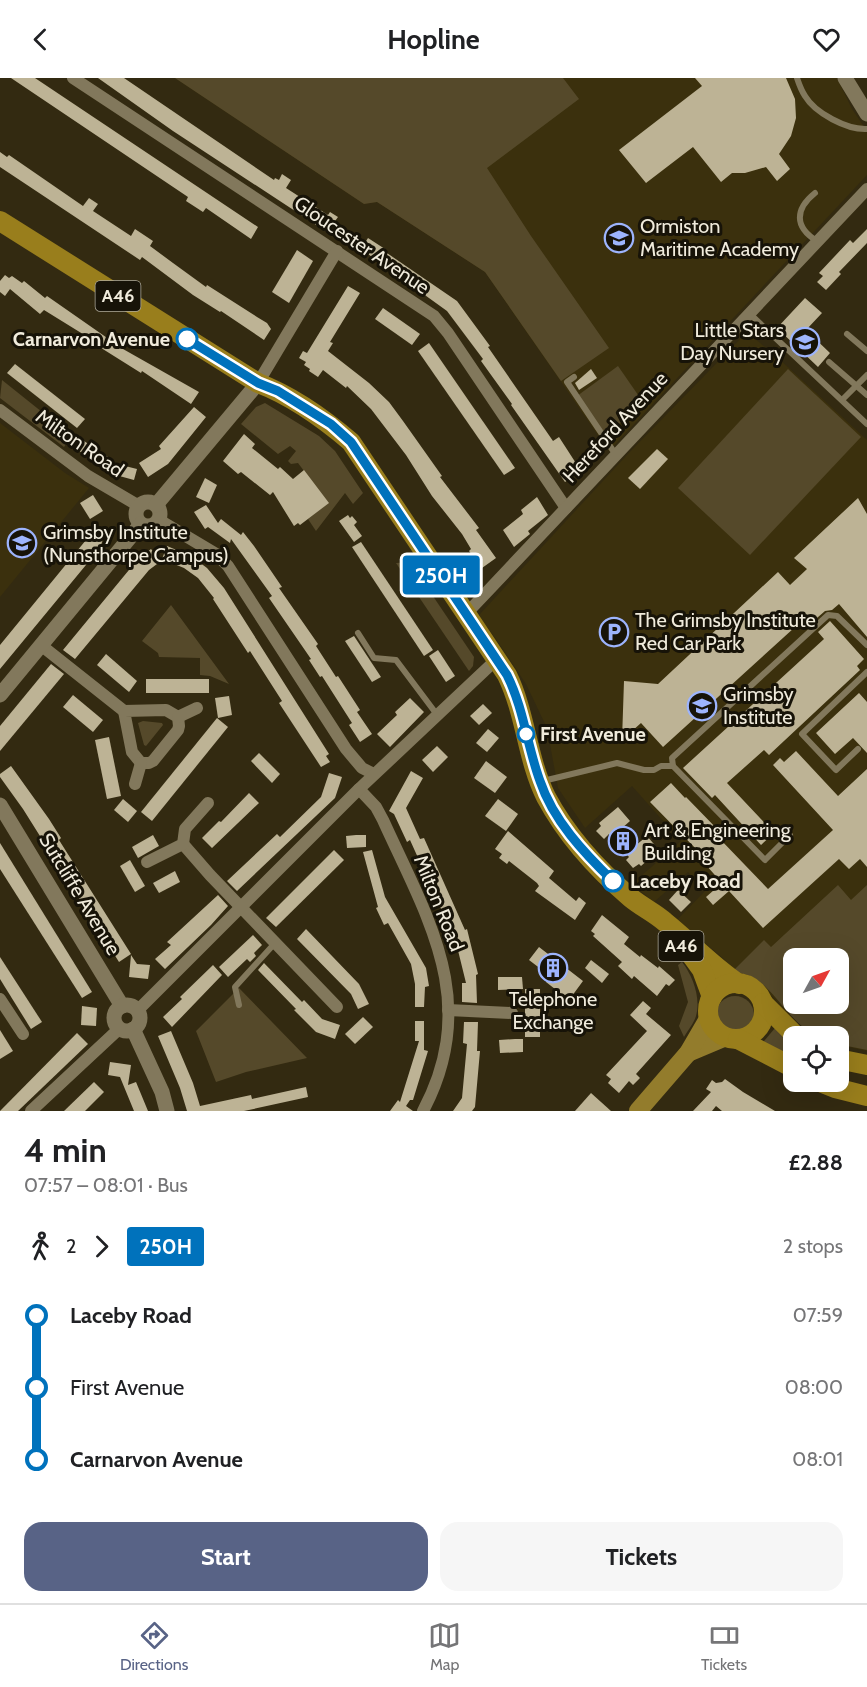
<!DOCTYPE html>
<meta charset="utf-8">
<style>
body{margin:0;font-family:Cabin,sans-serif;background:#f6f6f6;color:#202124;height:100vh;display:flex;flex-direction:column;font-size:22px;white-space:nowrap}
*{box-sizing:border-box;margin:0}
p{font-size:20px;color:#757577}
.icon{flex:none;width:33px;height:33px;fill:none;stroke:currentColor;stroke-width:2;stroke-linecap:round;stroke-linejoin:round}
.map{position:relative;height:1033px;overflow:hidden}
.details{display:flex;flex-direction:column;background:#fff;flex:1}
.details>*{flex:none}
.badge{padding:0 12px;border-radius:4px;font-size:21px;line-height:39px}
.needle{width:39px;rotate:50deg}
.tools{position:absolute;left:783px;top:870px;display:grid;gap:12px}
.tools a{display:grid;place-items:center;width:66px;height:66px;border-radius:12px;background:#fff;box-shadow:0 6px 24px #0002;font-size:30px}
.map>.badge{position:absolute;translate:-50% -50%;box-shadow:0 0 0 3px #fff}
.legs{display:flex;align-items:center;gap:9px;height:66px;padding:0 24px;font-size:20px}
.legs p{margin-inline-start:auto}
.overview{display:flex;align-items:center;justify-content:space-between;height:102px;padding:0 24px}
h1{font-size:33px;font-weight:800;line-height:45px}
.action{display:flex;gap:12px;margin-top:auto;padding:12px 24px}
.action a{flex:1;height:69px;border-radius:18px;background:#586386;color:#fff;font-size:24px;font-weight:800;line-height:69px;text-align:center}
.action a+a{background:#f6f6f6;color:#202124}
ul{padding:0 24px;list-style:none}
li{display:flex;align-items:center;gap:21px;height:72px;font-size:22px}
li i{display:grid;place-items:center;width:9px;height:100%;margin:0 8px;background:currentColor}
li i::after{content:'';width:15px;height:15px;margin:-8px;border:4px solid;border-radius:50%;background:#fff}
li p{margin-inline-start:auto}
li:first-child i{background:linear-gradient(#0000 50%,currentColor 0)}
li:last-child i{background:linear-gradient(currentColor 50%,#0000 0)}
header{display:flex;justify-content:space-between;align-items:center;height:78px;padding:0 24px;background:#fff;font-size:27px;font-weight:800}
.tab-bar{display:flex;justify-content:space-around;align-items:center;height:84px;border-top:2px solid #e0e0e0;background:#fff;font-size:16px;color:#757577}
.tab-bar a{display:grid;justify-items:center;gap:3px}
.tab-bar .selected{color:#586386}
.map>svg:first-child{display:block}
.built{fill:#3b300d;fill-rule:evenodd}
.green{fill:#55492a;fill-rule:evenodd}
.building{fill:#bdb395}
.lines{fill:none;stroke-linecap:round;stroke-linejoin:round}
.service{stroke:#82785c;stroke-width:6}
.minor{stroke:#82785c;stroke-width:12}
.tertiary{stroke:#82785c;stroke-width:15}
.primary{stroke:#937c2c;stroke-width:18}
.trunk{stroke:#997e1c;stroke-width:20}
.line-1-casing{stroke:#fff;stroke-width:14}
.line-1{stroke:#0072bc;stroke-width:9}
.stop-1-dot{fill:#fff;stroke:#0072bc;stroke-width:3}
.labels{text-anchor:middle;dominant-baseline:central;stroke-width:6;stroke-linejoin:round;paint-order:stroke}
.shield{fill:#171308;stroke:#afaa9c;stroke-width:1.5}
.shield-label{font-size:18px;font-weight:bold;fill:#f0ebdc}
.poi-label{font-size:20px;fill:#f0ebdc;stroke:#171308;text-anchor:start}
.street-label{font-size:20px;fill:#f0ebdc;stroke:#171308}
.stop-label{font-size:20px;font-weight:bold;fill:#f0ebdc;stroke:#171308;text-anchor:start}
</style>
<header><svg class="icon" aria-label="back" viewBox="0 0 24 24"><path d="M15 5l-7 7 7 7"/></svg>Hopline<svg class="icon" aria-label="heart" viewBox="0 0 24 24"><path d="M12 20l-8-8c-3-5 5-10 8-4 3-6 11-1 8 4z"/></svg></header>
<div class="map">
<svg width="867" height="1033" viewBox="0 0 867 1033">
<rect width="100%" height="100%" fill="#332a11"/>
<!-- built -->
<g class="built">
<polygon points="175,0 837,0 852,31 867,53 867,97 609,373 485,194 377,124 364,126"/>
<path d="M747 254 777 279 867 362V973L839 967 838 958H818L807 952 784 932 764 909 751 900 730 895 724 881 677 842 705 813 688 794 654 824 632 806 681 763 632 708 585 750 558 710 547 650 526 606 496 561 480 540V536L627 377ZM794 880H838V926H794Z"/>
<polygon points="0,345 65,395 89,410 0,519"/>
</g>
<!-- green -->
<g class="green">
<polygon points="175,0 563,0 579,21 487,90 531,158 609,270 561,303 485,194 377,124 364,126"/>
<polygon points="618,288 645,327 604,357 577,318"/>
<polygon points="788,291 861,359 750,477 678,410"/>
<polygon points="2,302 72,358 64,369 0,320"/>
<polygon points="265,325 319,358 335,373 363,415 353,426 345,415 316,453 308,441 328,425 298,385 291,386 288,383 296,373 290,368 278,376 241,346 256,329"/>
<polygon points="410,484 474,579 473,588 469,593 396,485"/>
<polygon points="171,527 229,606 210,598 200,597 200,580 159,579 158,575 142,563"/>
<polygon points="143,643 162,645 163,647 146,668 144,667 138,645"/>
<path d="M838 807 851 822 867 807V972L842 967 839 966 838 958C833 958 825 960 820 958 792 950 778 914 754 900 748 896 739 895 732 894L764 862 771 869ZM794 880H838V926H794Z"/>
<path d="M682 884C693 898 701 920 696 938 694 945 688 952 684 959L679 948 688 924 678 887Z"/>
<polygon points="239,910 307,980 246,994 216,1004 196,953"/>
<circle cx="735" cy="937" r="19"/>
<polygon points="775,950 793,967 793,988 760,968"/>
</g>
<!-- building -->
<g class="building">
<polygon points="11,0 35,0 258,149 251,161 206,130 203,134 186,123 188,119"/>
<polygon points="98,0 124,0 274,102 275,100 279,102 282,96 291,102 286,110 328,137 330,134 338,139 327,154 173,53"/>
<polygon points="695,0 786,0 795,21 796,40 791,58 779,76 790,91 777,103 766,89 745,95 732,95 721,104 693,69 646,105 619,72 702,8"/>
<polygon points="0,74 7,79 9,77 83,128 89,120 98,126 93,133 131,158 135,151 153,163 150,168 173,185 206,209 207,207 257,239 267,245 271,251 264,262 221,233 220,234 193,217 142,179 140,182 0,89"/>
<polygon points="867,151 867,165 839,194 841,196 826,212 817,204 823,198 819,195 850,162 853,165"/>
<polygon points="368,160 385,171 384,173 457,223 490,268 488,269 553,363 559,359 581,393 565,404 511,327 512,326 481,283 483,281 447,233 361,171"/>
<polygon points="297,172 313,183 289,225 272,214"/>
<polygon points="5,197 9,200 12,198 22,205 24,203 45,220 47,218 123,271 199,314 191,326 142,293 141,295 98,268 99,266 44,232 40,236 10,211 5,218 0,214 0,203"/>
<polygon points="348,208 360,215 330,264 333,265 328,273 369,305 389,324 403,343 442,398 440,399 479,450 476,452 496,480 482,490 469,473 471,471 462,456 432,418 406,377 371,331 347,308 346,310 323,292 318,299 309,293 310,291 304,287 306,284 299,280 303,273 307,275"/>
<polygon points="805,220 822,235 806,252 830,275 818,289 777,250"/>
<polygon points="383,230 420,256 412,267 375,241"/>
<polygon points="429,265 515,390 504,397 418,273"/>
<polygon points="15,286 85,341 77,350 7,295"/>
<polygon points="591,291 597,300 579,312 575,305"/>
<polygon points="194,329 206,339 168,386 148,399 139,385 161,371 159,368"/>
<polygon points="244,356 255,366 252,370 278,391 280,389 293,401 304,392 329,425 300,447 298,445 294,448 273,414 270,417 241,394 238,396 223,383"/>
<polygon points="81,361 111,381 109,384 137,391 134,402 112,396 75,370"/>
<polygon points="657,371 668,381 640,411 628,400"/>
<polygon points="205,400 217,407 209,425 196,419"/>
<polygon points="93,417 103,433 90,441 80,425"/>
<polygon points="537,419 548,437 528,453 530,456 514,469 503,452 523,436 521,432"/>
<polygon points="858,420 867,436 867,559 839,526 832,532 825,533 810,546 805,540 663,669 641,645 622,662 624,603 658,606 778,494 790,507 807,491 794,480"/>
<polygon points="206,427 218,445 221,441 241,457 243,454 254,468 282,509 279,510 318,566 316,568 336,599 338,598 360,632 357,634 372,656 360,664 349,647 352,645 322,598 320,599 309,582 311,581 269,520 272,518 231,461 230,465 208,449 205,451 194,434"/>
<polygon points="348,437 350,440 352,438 357,444 354,447 362,458 354,464 339,443"/>
<polygon points="92,446 106,452 100,470 0,591 0,567 86,462"/>
<polygon points="361,464 433,572 424,578 352,469"/>
<polygon points="167,468 191,478 207,490 224,510 329,676 326,678 330,684 321,689 279,625 282,623 250,573 248,575 213,521 214,520 198,500 184,490 162,481"/>
<polygon points="151,471 161,483 149,492 75,581 63,572 138,481"/>
<polygon points="830,543 864,581 857,588 860,592 769,677 764,672 727,705 774,755 761,767 715,717 712,720 683,690 824,561 818,554"/>
<polygon points="354,558 381,599 372,604 345,563"/>
<polygon points="438,572 455,598 446,604 429,578"/>
<polygon points="106,576 137,603 129,614 97,587"/>
<polygon points="51,586 64,596 0,673 0,648"/>
<rect x="146" y="601" width="63" height="14"/>
<polygon points="859,615 867,624 867,675 853,660 835,676 816,655"/>
<polygon points="73,617 103,642 93,654 63,629"/>
<polygon points="229,618 232,637 218,640 215,620"/>
<polygon points="410,620 424,634 390,669 377,656 397,637 395,634"/>
<polygon points="483,626 492,635 479,647 470,638"/>
<polygon points="217,640 228,649 152,743 141,734"/>
<polygon points="488,651 499,660 487,674 476,665"/>
<polygon points="109,659 121,718 107,721 95,662"/>
<polygon points="437,668 448,679 433,694 422,682"/>
<polygon points="796,673 838,718 867,691 867,789 860,781 849,791 839,781 763,850 729,813 713,827 706,819 722,805 697,777 700,775 650,724 671,705 685,720 686,719 721,755 718,759 768,811 833,752 773,687 780,680 784,684"/>
<polygon points="259,675 280,696 272,705 251,683"/>
<polygon points="486,683 507,699 495,715 474,700"/>
<polygon points="11,688 49,741 61,760 59,762 131,876 119,884 23,731 0,699 0,696"/>
<polygon points="411,693 423,700 406,730 420,761 424,760 465,852 467,851 478,896 476,897 477,925 462,924 462,905 466,905 453,852 451,853 410,762 407,764 394,736 389,733"/>
<polygon points="329,695 342,699 335,720 237,813 227,803 277,756 280,759 321,719"/>
<polygon points="249,715 259,725 212,770 202,760 219,743 221,744"/>
<polygon points="123,721 137,733 128,744 114,732"/>
<polygon points="498,721 518,736 506,753 485,738"/>
<polygon points="618,729 630,743 621,751 635,768 647,758 659,772 641,788 639,786 633,790 626,782 629,779 609,756 604,761 596,753 601,748 599,745"/>
<polygon points="508,753 554,793 549,800 576,823 579,819 586,825 575,842 535,813 539,808 537,805 509,783 507,786 499,780 502,776 495,771"/>
<polygon points="153,757 159,768 138,780 132,769"/>
<polygon points="356,757 366,757 366,769 347,770 346,758"/>
<polygon points="0,765 92,914 82,920 0,791"/>
<polygon points="334,772 344,782 276,849 266,840"/>
<polygon points="372,772 385,819 426,890 429,908 425,909 424,929 415,929 415,906 411,886 388,845 384,847 376,830 378,829 363,774"/>
<polygon points="130,782 145,808 135,814 120,788"/>
<polygon points="175,793 180,804 159,815 153,805"/>
<polygon points="678,812 691,824 681,834 669,822"/>
<polygon points="218,817 228,828 211,847 165,891 155,881 171,867 167,864"/>
<polygon points="602,837 629,859 624,866 640,879 641,877 658,890 659,888 675,902 669,908 666,906 657,918 634,898 632,901 618,888 622,884 593,858 595,856 591,853"/>
<polygon points="306,851 359,906 369,926 358,931 351,916 297,861"/>
<polygon points="253,857 262,867 254,875 256,878 250,884 247,881 228,899 219,889"/>
<polygon points="539,869 583,903 569,922 546,904 550,898 529,882"/>
<polygon points="131,877 137,886 150,887 148,901 129,899"/>
<polygon points="0,879 42,944 31,951 0,901"/>
<polygon points="591,882 609,896 602,905 585,890"/>
<polygon points="264,885 302,924 304,922 322,941 340,947 335,961 316,954 294,932 296,931 258,892"/>
<polygon points="213,887 222,897 172,949 163,939 182,921 180,919"/>
<polygon points="498,899 522,899 523,911 498,912"/>
<rect x="525" y="911" width="15" height="48"/>
<polygon points="643,923 651,930 646,936 671,957 636,996 640,1000 633,1007 629,1003 619,1015 608,1005 611,1001 606,997 647,953 630,937"/>
<polygon points="82,928 97,930 96,948 81,947"/>
<polygon points="363,939 373,949 355,966 345,956"/>
<polygon points="415,943 424,943 424,972 428,973 413,1022 410,1022 406,1028 413,1033 390,1033 398,1022 400,1024 419,963 415,963"/>
<polygon points="464,944 478,944 477,973 480,973 475,1029 472,1033 453,1033 462,1020 467,966 463,965"/>
<polygon points="0,952 13,973 0,981"/>
<polygon points="171,953 193,1005 200,1028 251,1017 252,1021 306,1009 308,1019 244,1033 187,1033 180,1010 158,958"/>
<polygon points="77,955 88,966 18,1033 0,1033"/>
<polygon points="515,961 523,961 523,974 500,975 499,962"/>
<polygon points="110,984 131,987 128,1007 136,1004 148,1033 134,1033 120,999 108,997"/>
<polygon points="725,1001 743,1014 775,1033 722,1033 716,1028 712,1033 693,1033 711,1014 706,1011 712,1002 716,1005 722,1004"/>
<polygon points="94,1004 104,1014 85,1033 64,1033"/>
<polygon points="591,1015 611,1033 575,1033"/>
</g>
<g class="lines">
<!-- service -->
<g class="service">
<path d="M797 0C799 6 801 12 805 18 815 35 847 52 867 51"/>
<path d="M815 115C795 131 794 149 817 163"/>
<polyline points="750,236 867,346"/>
<polyline points="847,256 867,273"/>
<polyline points="829,284 867,317"/>
<polyline points="574,299 567,304 616,377"/>
<polyline points="842,322 867,297"/>
<polyline points="358,555 374,580 396,582 438,638"/>
<polyline points="858,671 836,692 802,656 867,594"/>
<polyline points="673,688 765,782 790,757"/>
<polyline points="543,703 617,685 644,692 654,692 661,688 673,688 672,680 828,537 837,538 867,567"/>
<polyline points="239,927 235,909 275,865"/>
</g>
<!-- minor -->
<g class="minor">
<polyline points="73,0 434,238 448,255 566,430"/>
<polyline points="258,305 337,173"/>
<polyline points="0,332 88,398 139,428"/>
<polyline points="159,442 216,476 228,488 346,671 362,690 374,696"/>
<polyline points="467,535 867,111"/>
<polyline points="42,568 124,633"/>
<polygon points="166,632 178,639 179,648 178,652 153,683 149,685 141,685 132,674 124,633"/>
<polyline points="178,639 197,630"/>
<polyline points="135,706 141,685"/>
<path d="M359 711 376 729 383 742C428 841 481 924 423 1033"/>
<polyline points="183,766 210,797 337,929"/>
<polyline points="147,784 183,766 185,751 208,725"/>
<polyline points="0,921 23,956"/>
<polyline points="138,932 359,711 497,581"/>
<polyline points="448,932 512,935"/>
<polyline points="31,1033 120,950"/>
</g>
<!-- tertiary -->
<g class="tertiary">
<polyline points="845,0 867,36"/>
<circle cx="148" cy="436" r="12"/>
<polyline points="156,427 258,305"/>
<polyline points="0,617 141,446"/>
<polyline points="0,727 122,928"/>
<circle cx="127" cy="940" r="13"/>
<polyline points="133,951 162,1014 167,1033"/>
</g>
<!-- primary -->
<g class="primary">
<polyline points="688,975 726,959"/>
<polyline points="638,1033 688,975 709,939"/>
</g>
<!-- trunk -->
<g class="trunk">
<path d="M0 143 258 305C292 318 323 340 351 364L507 597C526 636 527 681 546 719 567 758 598 792 631 820 642 829 655 835 665 844 690 864 712 888 739 906"/>
<polyline points="689,874 702,892 712,919"/>
<circle cx="736" cy="933" r="28"/>
<polyline points="763,925 796,958"/>
<polyline points="738,961 794,990"/>
<polyline points="838,981 867,987"/>
<polyline points="820,1004 835,1010 867,1018"/>
</g>
</g>
<g class="lines">
<!-- line-1 casing -->
<g class="line-1-casing">
<path id="line-1" d="M187 261 258 305 278 313 331 346 351 364 507 597C524 631 527 668 540 703 553 742 584 775 613 803"/>
</g>
<!-- line-1 -->
<use href="#line-1" class="line-1"/>
</g>
<!-- icons -->
<defs>
<g id="school-ring" transform="scale(1.5)"><circle r="9.5" fill="#171308" stroke="#9db4fd" stroke-width="1.5"/><path d="M0-5L7-2L0 1L-7-2ZM-4 1L0 2.5L4 1V4Q0 6-4 4Z" fill="#9db4fd"/></g>
<g id="university-ring" transform="scale(1.5)"><circle r="9.5" fill="#171308" stroke="#9db4fd" stroke-width="1.5"/><path d="M0-5L7-2L0 1L-7-2ZM-4 1L0 2.5L4 1V4Q0 6-4 4Z" fill="#9db4fd"/></g>
<g id="parking-ring" transform="scale(1.5)"><circle r="9.5" fill="#171308" stroke="#9db4fd" stroke-width="1.5"/><path d="M-3.5-5.5H1a3.5 3.5 0 0 1 0 7H-1V5.5H-3.5ZM-1-3.4V-.6H.8a1.4 1.4 0 0 0 0-2.8Z" fill="#9db4fd"/></g>
<g id="building-ring" transform="scale(1.5)"><circle r="9.5" fill="#171308" stroke="#9db4fd" stroke-width="1.5"/><path d="M-4-6H4V6H1V3H-1V6H-4ZM-2.5-4.3h1.7v1.8h-1.7ZM.8-4.3h1.7v1.8H.8ZM-2.5-1h1.7V.8h-1.7ZM.8-1h1.7V.8H.8Z" fill="#9db4fd"/></g>
</defs>
<g fill-rule="evenodd">
<use href="#school-ring" x="619" y="160"/>
<use href="#school-ring" x="805" y="264"/>
<use href="#university-ring" x="22" y="465"/>
<use href="#parking-ring" x="614" y="554"/>
<use href="#university-ring" x="702" y="628"/>
<use href="#building-ring" x="623" y="763"/>
<use href="#building-ring" x="553" y="890"/>
</g>
<!-- markers -->
<g class="stop-1-dot">
<circle cx="187" cy="261" r="10"/>
<circle cx="526" cy="656" r="8"/>
<circle cx="613" cy="803" r="10"/>
</g>
<g class="labels">
<!-- shield labels -->
<g class="shield">
<rect x="95.5" y="203" width="45" height="30" rx="4.5"/>
<rect x="658.5" y="853" width="45" height="30" rx="4.5"/>
</g>
<g class="shield-label">
<text x="118" y="218">A46</text>
<text x="681" y="868">A46</text>
</g>
<!-- poi labels -->
<g class="poi-label">
<text x="640" y="148">Ormiston<tspan x="640" dy="23">Maritime Academy</tspan></text>
<text x="784" y="252" text-anchor="end">Little Stars<tspan x="784" dy="23">Day Nursery</tspan></text>
<text x="43" y="454">Grimsby Institute<tspan x="43" dy="23">(Nunsthorpe Campus)</tspan></text>
<text x="635" y="542">The Grimsby Institute<tspan x="635" dy="23">Red Car Park</tspan></text>
<text x="723" y="616">Grimsby<tspan x="723" dy="23">Institute</tspan></text>
<text x="644" y="752">Art &amp; Engineering<tspan x="644" dy="23">Building</tspan></text>
<text x="553" y="921" text-anchor="middle">Telephone<tspan x="553" dy="23">Exchange</tspan></text>
</g>
<!-- street labels -->
<g class="street-label">
<text transform="translate(362 167) rotate(34)">Gloucester Avenue</text>
<text transform="translate(615 349) rotate(-47)">Hereford Avenue</text>
<text transform="translate(80 365) rotate(35)">Milton Road</text>
<text transform="translate(80 816) rotate(59)">Sutcliffe Avenue</text>
<text transform="translate(439 825) rotate(68)">Milton Road</text>
</g>
<!-- stop labels -->
<g class="stop-label">
<text x="170" y="261" text-anchor="end">Carnarvon Avenue</text>
<text x="540" y="656">First Avenue</text>
<text x="630" y="803">Laceby Road</text>
</g>
</g>
</svg>
<div class="tools">
<a><svg class="needle" viewBox="-14 -14 28 28"><path d="M0-13l5 13h-10z" fill="#e53935"/><path d="M0 13l5-13h-10z" fill="#757577"/></svg></a>
<a><svg class="icon" aria-label="locate" viewBox="0 0 24 24"><circle cx="12" cy="12" r="6"/><path d="M12 2v4M12 18v4M2 12h4M18 12h4"/></svg></a>
</div>
<b class="badge" style="left:441px;top:497px;background:#0072bc;color:#fff">250H</b>
</div>
<section class="details">
<div class="overview"><div><h1>4 min</h1><p>07:57 – 08:01 · Bus</p></div><b>£2.88</b></div>
<div class="legs"><svg class="icon" aria-label="walk" viewBox="0 0 24 24"><circle cx="13" cy="4" r="2"/><path d="M13 8l-2 6 4 7M11 14l-3 7M7 12l3-4h3l4 4"/></svg>2<svg class="icon" aria-label="forward" viewBox="0 0 24 24"><path d="M9 5l7 7-7 7"/></svg><b class="badge" style="background:#0072bc;color:#fff">250H</b><p>2 stops</p></div>
<ul>
<li><i style="color:#0072bc"></i><b>Laceby Road</b><p>07:59</p></li>
<li><i style="color:#0072bc"></i><span>First Avenue</span><p>08:00</p></li>
<li><i style="color:#0072bc"></i><b>Carnarvon Avenue</b><p>08:01</p></li>
</ul>
<div class="action"><a>Start</a><a>Tickets</a></div>
</section>
<nav class="tab-bar">
<a class="selected"><svg class="icon" aria-label="directions" viewBox="0 0 24 24"><path d="M12 3l9 9-9 9-9-9zM9 14v-3h6M13 9l2 2-2 2"/></svg>Directions</a>
<a><svg class="icon" aria-label="map" viewBox="0 0 24 24"><path d="M3 6l6-2 6 2 6-2v14l-6 2-6-2-6 2zM9 4v14M15 6v14"/></svg>Map</a>
<a><svg class="icon" aria-label="tickets" viewBox="0 0 24 24"><path d="M3 7h18v10H3zM15 7v10"/></svg>Tickets</a>
</nav>
